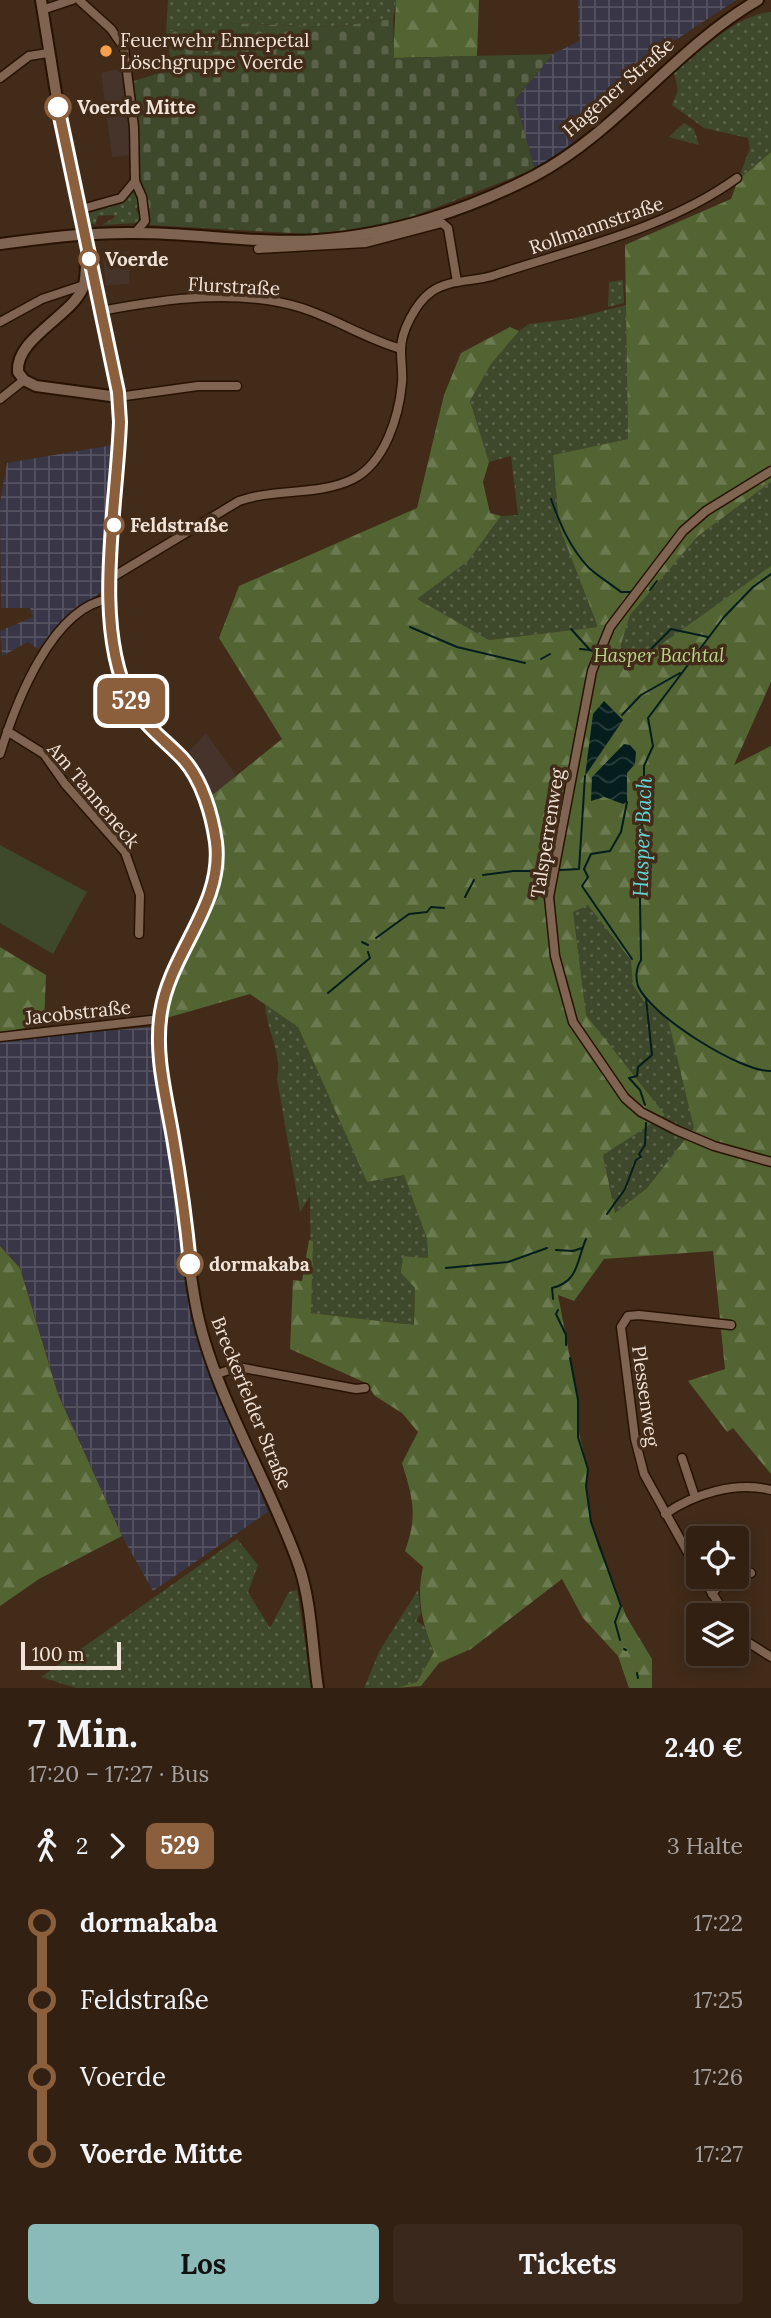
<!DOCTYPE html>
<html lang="de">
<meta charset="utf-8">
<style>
body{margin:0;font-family:Lora,serif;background:#3a281c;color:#f1f3f6;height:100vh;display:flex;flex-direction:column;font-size:26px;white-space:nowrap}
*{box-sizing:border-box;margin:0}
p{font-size:23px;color:#a8a3a0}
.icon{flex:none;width:38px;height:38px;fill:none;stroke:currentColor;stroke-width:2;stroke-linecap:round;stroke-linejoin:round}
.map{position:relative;height:1688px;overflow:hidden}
.panel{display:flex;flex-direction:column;background:#322013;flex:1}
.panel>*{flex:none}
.badge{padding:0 14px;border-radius:10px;font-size:24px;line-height:46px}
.fabs{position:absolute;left:686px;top:1526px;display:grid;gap:14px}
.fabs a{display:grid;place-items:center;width:63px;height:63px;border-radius:7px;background:#322013;box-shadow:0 4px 18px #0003,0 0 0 2px #4d3e33;font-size:35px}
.scale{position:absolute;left:21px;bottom:18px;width:100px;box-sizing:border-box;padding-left:7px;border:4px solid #f2e3d8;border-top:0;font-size:19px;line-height:24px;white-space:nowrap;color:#f2e3d8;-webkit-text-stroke:5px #422b19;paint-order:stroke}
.map>.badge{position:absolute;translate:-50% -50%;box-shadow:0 0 0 4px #fff}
.legs{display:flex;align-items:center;gap:10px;height:77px;padding:0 28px;font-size:23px}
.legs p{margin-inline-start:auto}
.summary{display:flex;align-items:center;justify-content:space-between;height:119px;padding:0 28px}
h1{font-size:38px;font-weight:800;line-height:52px}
.primary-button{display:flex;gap:14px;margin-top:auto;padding:14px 28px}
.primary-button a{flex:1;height:80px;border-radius:7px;background:#8bbbb9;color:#111;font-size:28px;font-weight:800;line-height:80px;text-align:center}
.primary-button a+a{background:#3a281c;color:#f1f3f6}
ul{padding:0 28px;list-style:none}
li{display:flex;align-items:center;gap:24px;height:77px;font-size:26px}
li i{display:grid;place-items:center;width:10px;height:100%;margin:0 9px;background:currentColor}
li i::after{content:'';width:18px;height:18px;margin:-9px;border:5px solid;border-radius:50%;background:#322013}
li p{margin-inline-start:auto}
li:first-child i{background:linear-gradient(#0000 50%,currentColor 0)}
li:last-child i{background:linear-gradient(currentColor 50%,#0000 0)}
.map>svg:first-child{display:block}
.commercial{fill:#46342b}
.industrial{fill:url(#industrial-grid)}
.green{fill:url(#green-dots)}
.forest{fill:url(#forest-firs);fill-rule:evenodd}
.cemetery{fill:url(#cemetery-stones)}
.pitch{fill:#3e482b}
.water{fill:url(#water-waves)}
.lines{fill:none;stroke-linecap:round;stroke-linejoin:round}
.stream{stroke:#051d1d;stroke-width:2}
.street-casing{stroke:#281303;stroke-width:11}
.secondary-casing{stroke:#281303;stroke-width:14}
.street{stroke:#7e6451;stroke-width:8}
.secondary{stroke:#7e6451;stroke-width:10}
.line-1-casing{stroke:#fff;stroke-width:16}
.line-1{stroke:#8b5e3c;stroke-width:10}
.poi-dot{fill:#f8a14a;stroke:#422b19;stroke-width:2.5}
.stop-1-dot{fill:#fff;stroke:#8b5e3c;stroke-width:3.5}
.labels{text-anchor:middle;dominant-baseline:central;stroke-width:7;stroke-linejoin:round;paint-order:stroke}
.poi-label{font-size:19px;fill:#f2e3d8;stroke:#422b19;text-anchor:start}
.street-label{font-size:19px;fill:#f2e3d8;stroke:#422b19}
.stop-label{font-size:19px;font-weight:bold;fill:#f2e3d8;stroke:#422b19;text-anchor:start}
.park-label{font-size:19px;font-style:italic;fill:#bad589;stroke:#422b19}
.water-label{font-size:21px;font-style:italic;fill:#63d7d8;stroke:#422b19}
</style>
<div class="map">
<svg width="771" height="1688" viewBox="0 0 771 1688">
<defs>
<pattern id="industrial-grid" width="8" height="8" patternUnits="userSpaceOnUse" patternTransform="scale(1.75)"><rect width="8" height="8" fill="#383647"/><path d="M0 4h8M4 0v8" fill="none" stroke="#555361"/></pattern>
<pattern id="green-dots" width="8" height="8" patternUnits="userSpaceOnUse" patternTransform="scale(1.75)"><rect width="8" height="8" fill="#3e482b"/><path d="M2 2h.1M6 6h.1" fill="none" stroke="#5a6249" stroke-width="1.8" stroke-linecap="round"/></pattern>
<pattern id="forest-firs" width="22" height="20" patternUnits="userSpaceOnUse" patternTransform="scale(1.75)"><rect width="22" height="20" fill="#536433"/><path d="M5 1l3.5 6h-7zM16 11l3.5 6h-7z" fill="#6c7a50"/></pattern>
<pattern id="cemetery-stones" width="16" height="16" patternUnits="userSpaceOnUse" patternTransform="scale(1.75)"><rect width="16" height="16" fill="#3e482b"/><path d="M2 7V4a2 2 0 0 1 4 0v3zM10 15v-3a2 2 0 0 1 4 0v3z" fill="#5a6249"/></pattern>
<pattern id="water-waves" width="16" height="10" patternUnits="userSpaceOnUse" patternTransform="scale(1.75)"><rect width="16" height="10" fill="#051d1d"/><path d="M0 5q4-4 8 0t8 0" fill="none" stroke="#2a3e3d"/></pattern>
</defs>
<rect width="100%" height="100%" fill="#422b19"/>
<!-- commercial -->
<g class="commercial">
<polygon points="127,67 131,155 112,157 101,73"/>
<polygon points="129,251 129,284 106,285 102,253"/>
<polygon points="206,733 237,776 210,797 199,771 186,755"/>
</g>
<!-- industrial -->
<g class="industrial">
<polygon points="578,0 736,0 656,53 569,146 535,169 515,100 553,54 579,41"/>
<polygon points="113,445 101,592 59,625 38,649 28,642 2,656 0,631 33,617 30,608 1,608 0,502 7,463"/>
<polygon points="152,1027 188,1284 203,1350 268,1512 153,1591 122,1536 58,1393 20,1267 0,1246 0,1040"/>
</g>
<!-- green -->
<g class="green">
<polygon points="168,0 396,0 393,19 331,27 227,23 228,50 194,55 188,29 166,32"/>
<path d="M771 12V152L738 180 750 148 748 138 704 128 672 105 678 90 674 73C701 51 735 15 771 12Z"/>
<polygon points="684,123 694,129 699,145 669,137"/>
<polygon points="133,192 139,201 136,210 140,216 138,223 102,225 115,217 113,215 98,216 95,225 90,222 90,213 123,203"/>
<polygon points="623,280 624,303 608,307 609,282"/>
<polygon points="626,305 628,439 553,455 559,526 599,627 489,640 416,599 468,561 501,516 518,515 511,456 489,462 470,401 491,364 519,331 529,324 571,319"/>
<polygon points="771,482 771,599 746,623 700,1133 693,1130 647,1188 615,1213 603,1155 641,1101 568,987 571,833 613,633 698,536"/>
<path d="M265 1004 298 1027 367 1182 404 1175 427 1239 428 1258 404 1256 415 1288 414 1325 311 1313 310 1196 300 1212 277 1079C283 1054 266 1030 265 1004Z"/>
<polygon points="237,1539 258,1565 248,1592 270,1628 289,1592 297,1590 312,1688 76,1688 41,1677"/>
<polygon points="418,1590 421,1613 416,1621 424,1626 434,1652 417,1682 396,1688 364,1688 380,1650"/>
</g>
<!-- forest -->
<g class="forest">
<polygon points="396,0 479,0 477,56 393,58"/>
<path d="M771 152V482L698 536 630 615 616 660 631 666 771 566V682L734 765 771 746V1474L733 1428 727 1432 688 1381 725 1369 713 1251 604 1259 574 1301 558 1295 578 1400V1429L588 1469 586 1486 591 1522 598 1546 626 1616 652 1659V1688H629L618 1656 583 1618 562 1579 471 1649 439 1663 421 1686 396 1688 417 1682 434 1652C422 1623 416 1598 423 1567L405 1551C418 1515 413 1499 402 1463L418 1432 402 1413 375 1396 366 1383 290 1349 293 1280 302 1281 309 1240 313 1241 311 1313 414 1325 415 1288 401 1273 403 1256 428 1258 427 1239 404 1175 367 1182 298 1027 250 994 163 1019 176 974 220 869 221 837 210 797 282 739 219 638 239 586 417 508 444 395 461 353 510 327 519 331 491 364 470 401 489 462 483 482 490 513 501 516 468 561 417 599 489 640 598 627 559 526 553 455 628 439 625 245 731 199 738 180ZM588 905 631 960 633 985 643 1000 668 1019 694 1128 647 1188 615 1213 603 1155 665 1115 586 1015 573 912Z"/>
<polygon points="0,947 46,975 44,1024 0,1033"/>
<polygon points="0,1246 20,1268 58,1394 122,1536 39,1579 0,1606"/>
</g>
<!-- cemetery -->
<polygon class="cemetery" points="393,19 394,58 553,54 515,100 535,169 389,226 310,234 148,225 139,179 134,81 172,69 166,32 188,29 194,55 228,50 227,23 331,27"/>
<!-- pitch -->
<polygon class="pitch" points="0,845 87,892 53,954 0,923"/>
<!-- water -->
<g class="water">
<polygon points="604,701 623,720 585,776 593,714"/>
<polygon points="624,744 630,745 636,752 635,764 627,773 627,802 623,804 604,797 591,801 592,777"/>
</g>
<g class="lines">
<!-- stream -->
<g class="stream">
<path d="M551 499C560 524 570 548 589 568 599 577 611 584 621 592H632"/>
<path d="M771 574 753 587 724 617 648 718 653 746 644 766V814L639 839 641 960C636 968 635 976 638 986 650 1015 740 1072 771 1071"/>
<polyline points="650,590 657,581"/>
<polyline points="410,627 457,647 525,663"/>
<polyline points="571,629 590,650 595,652"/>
<polyline points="580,649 590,650"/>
<polyline points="603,657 609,659 627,652 643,657 671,629 708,637"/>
<polyline points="541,659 550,654"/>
<polyline points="622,715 641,695 680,673"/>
<polyline points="627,802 621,832 610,851 591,854 584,869 588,877 582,886 632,959"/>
<polyline points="560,870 579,869 585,776"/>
<polyline points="483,875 513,871 545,871"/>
<polyline points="465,897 474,880"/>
<polyline points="376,938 409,914 427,912 431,907 444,908"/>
<polyline points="362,942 368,945"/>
<polyline points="328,993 370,958 368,952"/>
<polyline points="645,1105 640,1090 629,1078 637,1076 638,1067 652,1055 646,998"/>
<polyline points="607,1214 625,1189 636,1160 641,1157 639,1154 645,1145 646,1123"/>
<polyline points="556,1250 573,1251 582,1248"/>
<polyline points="446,1268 508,1262 547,1248"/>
<path d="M553 1299 552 1288C579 1282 577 1259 586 1239"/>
<polyline points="558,1310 556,1314 566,1335 566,1345"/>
<polyline points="570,1358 578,1400 578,1437 588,1469 586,1486 591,1522 621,1606 615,1622 620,1640"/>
<polyline points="624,1649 626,1650"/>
<polyline points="637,1673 638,1678"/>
</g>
<!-- street casing -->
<g class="street-casing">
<g id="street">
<polyline points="79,0 111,29 124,48 134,127 135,181 142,197 145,221 135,233"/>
<polyline points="42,10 72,0"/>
<polyline points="0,78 29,56 48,53"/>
<polyline points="78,210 121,198 135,181"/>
<polyline points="258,249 366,243 442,223 448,228 457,282"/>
<path d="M101 311C164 299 239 288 302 308 336 319 366 339 401 349"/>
<polyline points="0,322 42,299 84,285"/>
<polyline points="118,397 198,386 237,386"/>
<polyline points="0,399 24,380"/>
<polyline points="771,471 706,511 683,531 610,627 592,671 549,897 555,956 573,1022 625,1098 641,1112 676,1130 714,1146 771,1162"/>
<path d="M111 578 239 501C275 488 319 496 353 479 385 463 399 416 402 383 403 373 401 362 401 352 400 332 416 303 431 292 449 279 472 282 492 276 575 248 665 230 737 178"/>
<polyline points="7,731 44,754 65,784 125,852 140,895 139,934"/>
<path d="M0 754C15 705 52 606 110 599"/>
<polyline points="0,1037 160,1019"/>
<polyline points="217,1374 238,1367 356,1389 365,1388"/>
<polyline points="682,1458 695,1497"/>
<path d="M665 1514C694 1494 735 1481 771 1490"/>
<polyline points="698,1571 644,1474 635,1439 621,1327 628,1316 639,1315 731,1325"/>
<polyline points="702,1577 726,1615"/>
<polyline points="712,1594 718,1586 751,1573"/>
<polyline points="737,1629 746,1641 771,1657"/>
</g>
</g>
<!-- secondary casing -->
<g class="secondary-casing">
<g id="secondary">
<path d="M41 0 62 130 118 392C125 477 95 585 117 665 130 714 151 724 182 758 202 780 214 818 216 847 221 906 173 952 162 1007 152 1055 168 1103 175 1150 183 1201 186 1254 196 1306 212 1392 270 1482 299 1566 312 1604 312 1649 318 1688"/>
<path d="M0 244C46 238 91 232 137 233 197 233 257 244 317 240 391 235 468 210 534 176 619 131 675 48 758 0"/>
<path d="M86 261C86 270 86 280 83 288 70 317 15 339 18 372L24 380 36 386 118 397"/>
</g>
</g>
<!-- street -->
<use href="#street" class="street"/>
<!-- secondary -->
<use href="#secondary" class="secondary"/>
</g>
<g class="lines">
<!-- line-1 casing -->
<g class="line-1-casing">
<path id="line-1" d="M58 107 118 392 120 422C117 506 92 624 130 700 143 725 164 739 183 759 202 780 212 814 216 842 224 905 170 952 161 1012 154 1054 166 1096 173 1138 180 1179 186 1222 190 1264"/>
</g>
<!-- line-1 -->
<use href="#line-1" class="line-1"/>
</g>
<!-- markers -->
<circle class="poi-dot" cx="106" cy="51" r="7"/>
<g class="stop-1-dot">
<circle cx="58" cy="107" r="12"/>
<circle cx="89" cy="259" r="9"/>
<circle cx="114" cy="525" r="9"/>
<circle cx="190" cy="1264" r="12"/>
</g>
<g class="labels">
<!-- poi labels -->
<g class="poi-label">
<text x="120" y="40">Feuerwehr Ennepetal<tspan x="120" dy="22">Löschgruppe Voerde</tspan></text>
</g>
<!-- street labels -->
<g class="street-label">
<text transform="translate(618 87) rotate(-41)">Hagener Straße</text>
<text transform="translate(596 225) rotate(-19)">Rollmannstraße</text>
<text transform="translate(234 286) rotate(3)">Flurstraße</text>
<text transform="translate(94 795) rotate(50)">Am Tanneneck</text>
<text transform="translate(547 833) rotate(-81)">Talsperrenweg</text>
<text transform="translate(78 1012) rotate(-6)">Jacobstraße</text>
<text transform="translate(646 1396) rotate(82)">Plessenweg</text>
<text transform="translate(252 1403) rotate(68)">Breckerfelder Straße</text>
</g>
<!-- stop labels -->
<g class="stop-label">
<text x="77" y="107">Voerde Mitte</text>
<text x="105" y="259">Voerde</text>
<text x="130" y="525">Feldstraße</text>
<text x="209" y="1264">dormakaba</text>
</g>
<!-- park labels -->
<g class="park-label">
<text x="659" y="655">Hasper Bachtal</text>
</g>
<!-- water labels -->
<g class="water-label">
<text transform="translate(642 837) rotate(-88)">Hasper Bach</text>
</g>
</g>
</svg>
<div class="fabs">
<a><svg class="icon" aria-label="locate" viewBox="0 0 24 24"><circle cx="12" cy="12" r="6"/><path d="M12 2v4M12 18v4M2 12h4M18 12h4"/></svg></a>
<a><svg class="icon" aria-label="layers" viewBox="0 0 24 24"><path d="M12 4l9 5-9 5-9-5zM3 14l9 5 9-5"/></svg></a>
</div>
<div class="scale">100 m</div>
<b class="badge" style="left:131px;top:701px;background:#8b5e3c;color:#fff">529</b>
</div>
<section class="panel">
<div class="summary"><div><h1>7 Min.</h1><p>17:20 – 17:27 · Bus</p></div><b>2.40 €</b></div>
<div class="legs"><svg class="icon" aria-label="walk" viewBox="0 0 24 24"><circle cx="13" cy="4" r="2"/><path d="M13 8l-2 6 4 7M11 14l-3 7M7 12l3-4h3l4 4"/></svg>2<svg class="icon" aria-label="forward" viewBox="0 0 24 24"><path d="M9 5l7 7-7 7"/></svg><b class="badge" style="background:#8b5e3c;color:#fff">529</b><p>3 Halte</p></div>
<ul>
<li><i style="color:#8b5e3c"></i><b>dormakaba</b><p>17:22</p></li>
<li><i style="color:#8b5e3c"></i><span>Feldstraße</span><p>17:25</p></li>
<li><i style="color:#8b5e3c"></i><span>Voerde</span><p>17:26</p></li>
<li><i style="color:#8b5e3c"></i><b>Voerde Mitte</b><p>17:27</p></li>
</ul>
<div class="primary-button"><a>Los</a><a>Tickets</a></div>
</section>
